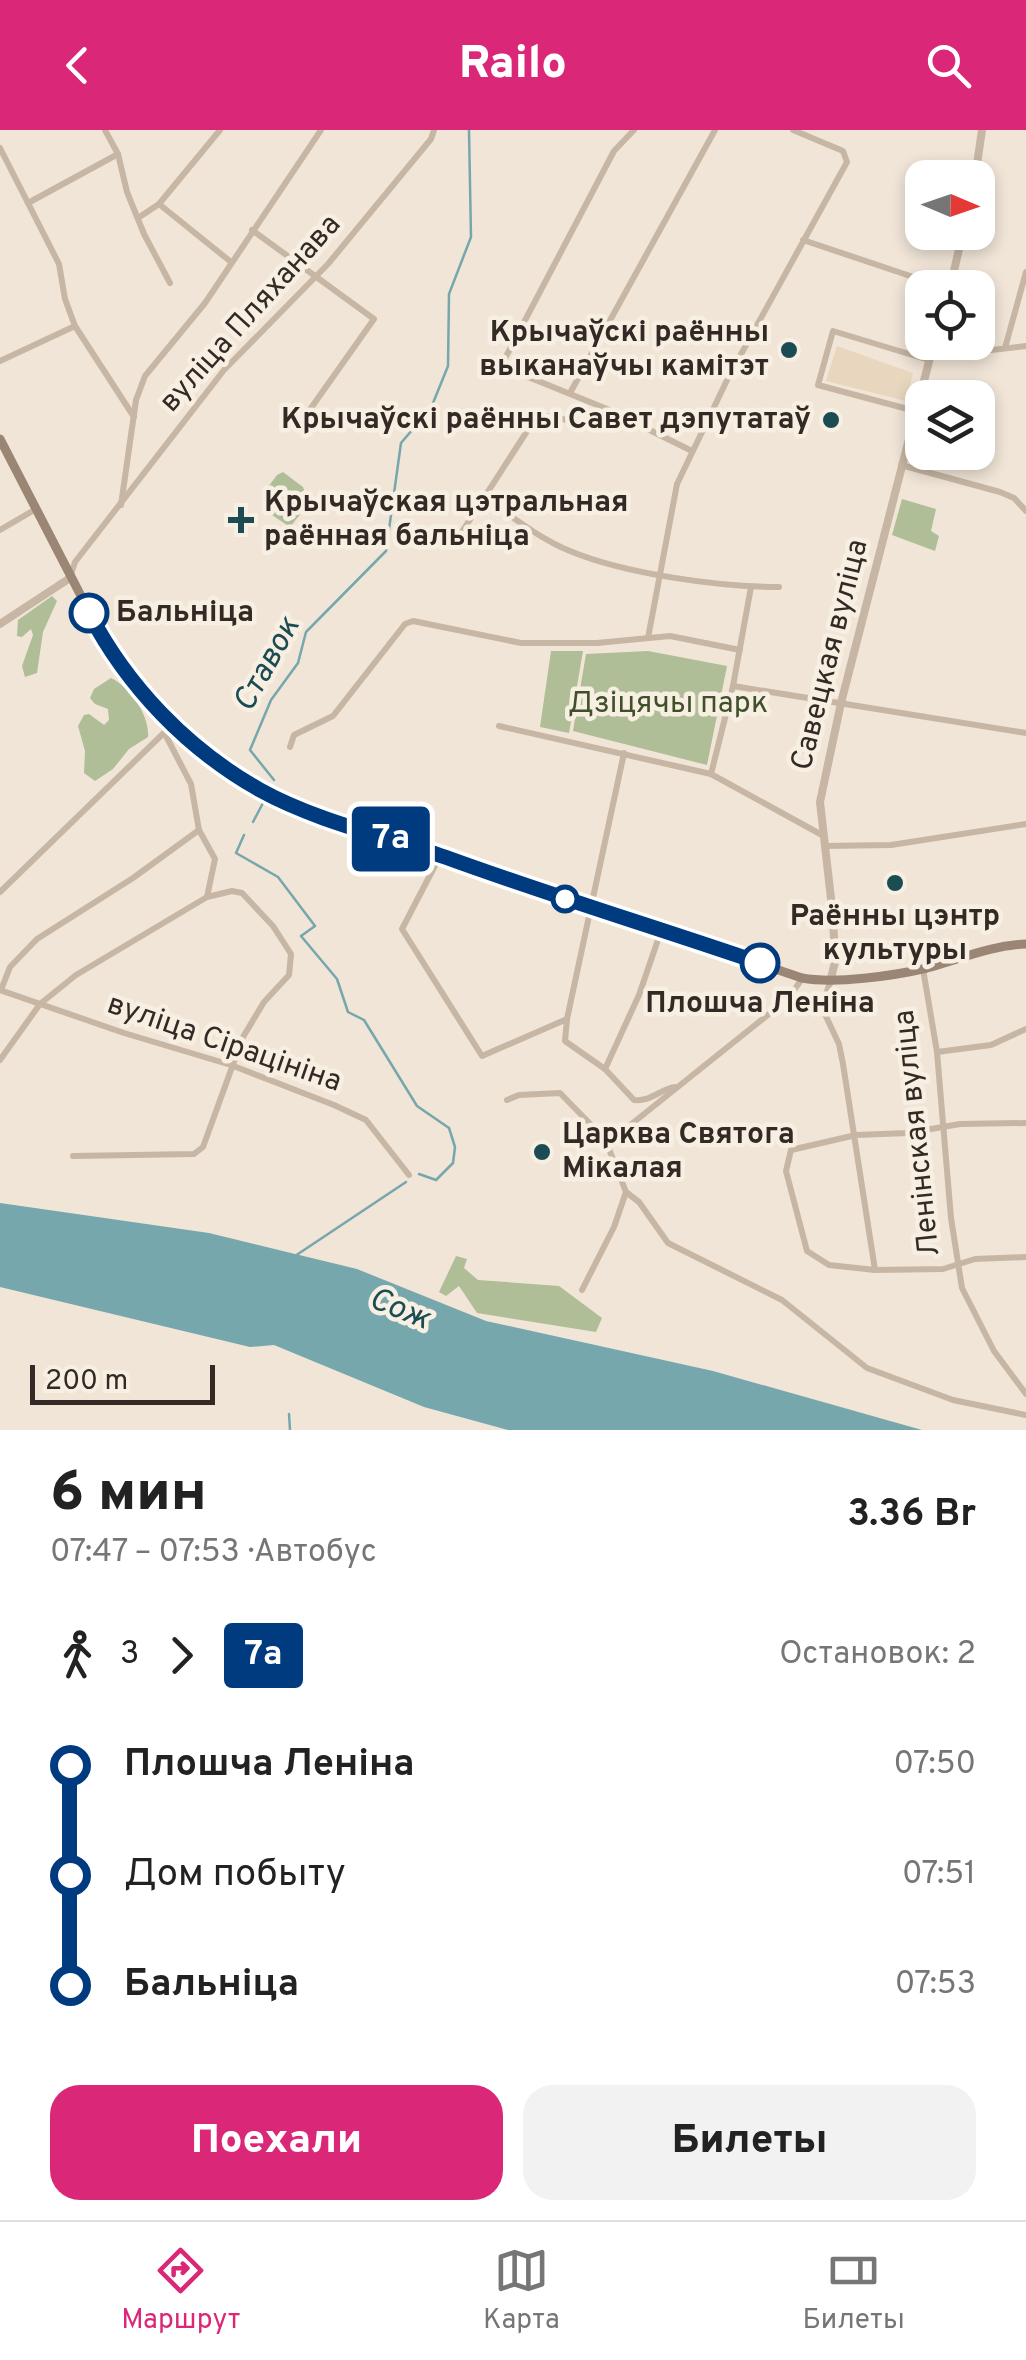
<!DOCTYPE html>
<html lang="ru">
<meta charset="utf-8">
<style>
body{margin:0;font-family:Overpass,sans-serif;background:#f2f2f2;color:#222;height:100vh;display:flex;flex-direction:column;font-size:38px;white-space:nowrap}
*{box-sizing:border-box;margin:0}
p{font-size:32px;color:#767676}
.icon{flex:none;width:55px;height:55px;fill:none;stroke:currentColor;stroke-width:2;stroke-linecap:round;stroke-linejoin:round}
.map{position:relative;height:1300px;overflow:hidden}
.panel{display:flex;flex-direction:column;background:#fff;flex:1}
.panel>*{flex:none}
.badge{padding:0 20px;border-radius:8px;font-size:35px;line-height:65px}
.needle{width:65px;rotate:92deg}
.controls{position:absolute;left:905px;top:30px;display:grid;gap:20px}
.controls a{display:grid;place-items:center;width:90px;height:90px;border-radius:20px;background:#fff;box-shadow:0 5px 15px #0003;font-size:50px}
.scale{position:absolute;left:30px;bottom:25px;width:185px;box-sizing:border-box;padding-left:10px;border:5px solid #332a25;border-top:0;font-size:28px;line-height:35px;white-space:nowrap;color:#332a25;-webkit-text-stroke:8px #f8efe3;paint-order:stroke}
.map>.badge{position:absolute;translate:-50% -50%;box-shadow:0 0 0 5px #fff}
.legs{display:flex;align-items:center;gap:15px;height:110px;padding:0 50px;font-size:32px}
.legs p{margin-inline-start:auto}
.head{display:flex;align-items:center;justify-content:space-between;height:170px;padding:0 50px}
h1{font-size:55px;font-weight:800;line-height:75px}
.primary-button{display:flex;gap:20px;margin-top:auto;padding:20px 50px}
.primary-button a{flex:1;height:115px;border-radius:30px;background:#db2777;color:#fff;font-size:40px;font-weight:800;line-height:115px;text-align:center}
.primary-button a+a{background:#f2f2f2;color:#222}
ul{padding:0 50px;list-style:none}
li{display:flex;align-items:center;gap:35px;height:110px;font-size:38px}
li i{display:grid;place-items:center;width:15px;height:100%;margin:0 12px;background:currentColor}
li i::after{content:'';width:25px;height:25px;margin:-12px;border:8px solid;border-radius:50%;background:#fff}
li p{margin-inline-start:auto}
li:first-child i{background:linear-gradient(#0000 50%,currentColor 0)}
li:last-child i{background:linear-gradient(currentColor 50%,#0000 0)}
header{display:flex;justify-content:space-between;align-items:center;height:130px;padding:0 50px;background:#db2777;color:#fff;font-size:45px;font-weight:800}
.tabs{display:flex;justify-content:space-around;align-items:center;height:140px;border-top:2px solid #e0e0e0;background:#fff;font-size:28px;color:#767676}
.tabs a{display:grid;justify-items:center;gap:5px}
.tabs .active{color:#db2777}
.map>svg:first-child{display:block}
.green{fill:#afbe97}
.plaza{fill:#e8d7be}
.water{fill:#76a7ac}
.lines{fill:none;stroke-linecap:round;stroke-linejoin:round}
.stream{stroke:#76a7ac;stroke-width:2.5}
.minor{stroke:#c7b6a3;stroke-width:6}
.tertiary{stroke:#c7b6a3;stroke-width:8}
.secondary{stroke:#9b8575;stroke-width:9}
.line-1-casing{stroke:#fff;stroke-width:22}
.line-1{stroke:#003b80;stroke-width:15}
.poi-dot{fill:#1c4c53;stroke:#f8efe3;stroke-width:4}
.stop-1-dot{fill:#fff;stroke:#003b80;stroke-width:5}
.labels{text-anchor:middle;dominant-baseline:central;stroke-width:9;stroke-linejoin:round;paint-order:stroke}
.street-label{font-size:30px;fill:#332a25;stroke:#f8efe3}
.poi-label{font-size:30px;font-weight:bold;fill:#332a25;stroke:#f8efe3;text-anchor:end}
.stop-label{font-size:30px;font-weight:bold;fill:#332a25;stroke:#f8efe3;text-anchor:start}
.park-label{font-size:30px;fill:#405029;stroke:#f8efe3}
.water-label{font-size:32px;font-style:italic;fill:#1c4c53;stroke:#f8efe3}
</style>
<header><svg class="icon" aria-label="back" viewBox="0 0 24 24"><path d="M15 5l-7 7 7 7"/></svg>Railo<svg class="icon" aria-label="search" viewBox="0 0 24 24"><circle cx="10" cy="10" r="6"/><path d="M15 15l6 6"/></svg></header>
<div class="map">
<svg width="1026" height="1300" viewBox="0 0 1026 1300">
<rect width="100%" height="100%" fill="#f0e5d7"/>
<!-- green -->
<g class="green">
<polygon points="283,342 303,357 305,363 314,367 290,397 266,381 262,365 277,345"/>
<polygon points="902,369 936,379 931,401 939,406 935,421 892,405"/>
<polygon points="52,466 57,471 43,502 37,543 25,547 22,536 33,505 31,499 22,507 17,506 18,490"/>
<polygon points="551,521 583,521 569,603 540,597"/>
<polygon points="648,521 727,536 707,635 573,601 586,524"/>
<path d="M111 548C130 557 150 586 148 607L129 619 113 639 95 651 84 643 85 621 78 596 84 585 89 584 104 595 109 590 108 579 95 574 90 568 94 559Z"/>
<polygon points="456,1126 467,1129 464,1138 478,1150 559,1156 602,1188 596,1202 477,1183 459,1156 446,1166 439,1162"/>
</g>
<!-- plaza -->
<polygon class="plaza" points="837,216 913,243 906,271 826,251"/>
<!-- water -->
<polygon class="water" points="0,1073 209,1103 357,1139 486,1191 713,1241 922,1300 508,1300 424,1277 274,1215 250,1217 0,1157"/>
<g class="lines">
<!-- stream -->
<g class="stream">
<polyline points="274,650 250,620 271,570 298,533 306,502 386,421 401,313 431,278 448,236 449,164 471,107 469,0"/>
<polyline points="253,692 264,671"/>
<polyline points="244,705 236,723 278,747 315,796 301,806 337,849 348,882 364,890 417,976 449,998 455,1017 453,1033 436,1050 419,1044"/>
<polyline points="295,1126 406,1052"/>
<polyline points="289,1284 290,1300"/>
</g>
<!-- minor -->
<g class="minor">
<polyline points="105,0 118,24 127,62 144,104 170,153"/>
<polyline points="634,0 614,21 501,236 607,279 692,321"/>
<polyline points="0,18 59,134 65,169 75,196 134,287"/>
<polyline points="28,73 118,24"/>
<polyline points="159,74 231,132"/>
<polyline points="138,88 159,74 220,0"/>
<polyline points="252,100 374,189 299,295"/>
<polyline points="803,110 946,158"/>
<polyline points="1005,218 1026,142"/>
<polyline points="930,227 1026,216"/>
<polyline points="0,231 75,196"/>
<polyline points="570,263 715,0"/>
<polyline points="915,281 818,255 833,201 929,230"/>
<polyline points="901,335 1000,362 1014,368 1026,381"/>
<path d="M484 367C511 386 540 409 570 421 625 444 720 457 779 457"/>
<polyline points="121,375 136,270 145,246 205,173 321,0"/>
<polyline points="0,400 36,379"/>
<polyline points="460,405 531,295 548,286 572,291"/>
<polyline points="70,447 75,432 224,240 328,134 431,9 434,0"/>
<polyline points="648,508 677,354 729,246 847,32 843,21 793,0"/>
<polyline points="733,556 1026,603"/>
<polyline points="499,596 711,644 822,705"/>
<polyline points="165,604 191,654 199,700 215,729 207,767"/>
<polyline points="290,617 294,605 333,586 405,494 413,491 521,513 597,513 670,506 740,520"/>
<polyline points="711,644 733,556 751,457"/>
<polyline points="824,716 891,715 1026,694"/>
<path d="M440 726 402 799 482 926 567 889 565 911 605 939 634 970C651 972 660 959 675 957"/>
<polyline points="0,762 172,595"/>
<polyline points="923,839 937,922 951,1088 962,1158 994,1221 1026,1264"/>
<polyline points="830,852 822,878 839,914 843,934 875,1140"/>
<polyline points="0,860 124,903 231,935 334,975 366,990 409,1045"/>
<polyline points="1,860 10,837 37,809 133,748 199,700"/>
<polyline points="567,889 624,623"/>
<polyline points="937,922 991,915 1026,899"/>
<polyline points="0,930 40,874 76,845 207,767 232,761 242,763 273,796 291,824 289,845 264,872 243,907 203,1017 194,1024 73,1026"/>
<polyline points="605,939 639,865 661,801"/>
<polyline points="507,970 519,965 560,963 605,1009 626,1062 639,1072 668,1113 782,1170 867,1238 953,1270 1026,1285"/>
<polyline points="1026,993 960,994 908,1003 856,1005 791,1020 786,1041 807,1121 829,1135 875,1140 943,1139 975,1129 1026,1127"/>
<polyline points="605,1009 619,1004 769,884 791,864 802,849"/>
<polyline points="582,1160 614,1097 626,1062"/>
</g>
<!-- tertiary -->
<g class="tertiary">
<polyline points="975,48 982,0"/>
<polyline points="950,158 963,102"/>
<polyline points="0,494 70,448"/>
<polyline points="830,852 835,832 833,786 820,672 841,573 934,212"/>
</g>
<!-- secondary -->
<path class="secondary" d="M0 309 112 526 172 595 232 642 262 661 313 682 802 848C835 854 893 846 927 838 960 829 992 815 1026 814"/>
</g>
<g class="lines">
<!-- line-1 casing -->
<g class="line-1-casing">
<path id="line-1" d="M89 483C127 556 187 619 260 660 316 691 384 706 445 727 549 765 655 797 760 833"/>
</g>
<!-- line-1 -->
<use href="#line-1" class="line-1"/>
</g>
<!-- markers -->
<g class="poi-dot">
<circle cx="789" cy="220" r="10"/>
<circle cx="831" cy="290" r="10"/>
<path d="M236 375h10v10h10v10h-10v10h-10v-10h-10v-10h10z"/>
<circle cx="895" cy="753" r="10"/>
<circle cx="542" cy="1022" r="10"/>
</g>
<g class="stop-1-dot">
<circle cx="89" cy="483" r="18"/>
<circle cx="565" cy="769" r="12"/>
<circle cx="760" cy="833" r="18"/>
</g>
<g class="labels">
<!-- street labels -->
<g class="street-label">
<text transform="translate(251 184) rotate(-48)">вуліца Пляханава</text>
<text transform="translate(831 525) rotate(-76)">Савецкая вуліца</text>
<text transform="translate(224 914) rotate(19)">вуліца Сірацініна</text>
<text transform="translate(918 1003) rotate(-96)">Ленінская вуліца</text>
</g>
<!-- poi labels -->
<g class="poi-label">
<text x="769" y="203">Крычаўскі раённы<tspan x="769" dy="34">выканаўчы камітэт</tspan></text>
<text x="811" y="290">Крычаўскі раённы Савет дэпутатаў</text>
<text x="264" y="373" text-anchor="start">Крычаўская цэтральная<tspan x="264" dy="34">раённая бальніца</tspan></text>
<text x="895" y="787" text-anchor="middle">Раённы цэнтр<tspan x="895" dy="34">культуры</tspan></text>
<text x="562" y="1005" text-anchor="start">Царква Святога<tspan x="562" dy="34">Мікалая</tspan></text>
</g>
<!-- stop labels -->
<g class="stop-label">
<text x="116" y="483">Бальніца</text>
<text x="760" y="874" text-anchor="middle">Плошча Леніна</text>
</g>
<!-- park labels -->
<g class="park-label">
<text x="668" y="574">Дзіцячы парк</text>
</g>
<!-- water labels -->
<g class="water-label">
<text transform="translate(268 535) rotate(-61)">Ставок</text>
<text transform="translate(399 1180) rotate(22)">Сож</text>
</g>
</g>
</svg>
<div class="controls">
<a><svg class="needle" viewBox="-14 -14 28 28"><path d="M0-13l5 13h-10z" fill="#e53935"/><path d="M0 13l5-13h-10z" fill="#767676"/></svg></a>
<a><svg class="icon" aria-label="locate" viewBox="0 0 24 24"><circle cx="12" cy="12" r="6"/><path d="M12 2v4M12 18v4M2 12h4M18 12h4"/></svg></a>
<a><svg class="icon" aria-label="layers" viewBox="0 0 24 24"><path d="M12 4l9 5-9 5-9-5zM3 14l9 5 9-5"/></svg></a>
</div>
<div class="scale">200 m</div>
<b class="badge" style="left:391px;top:709px;background:#003b80;color:#fff">7а</b>
</div>
<section class="panel">
<div class="head"><div><h1>6 мин</h1><p>07:47 – 07:53 · Автобус</p></div><b>3.36 Br</b></div>
<div class="legs"><svg class="icon" aria-label="walk" viewBox="0 0 24 24"><circle cx="13" cy="4" r="2"/><path d="M13 8l-2 6 4 7M11 14l-3 7M7 12l3-4h3l4 4"/></svg>3<svg class="icon" aria-label="forward" viewBox="0 0 24 24"><path d="M9 5l7 7-7 7"/></svg><b class="badge" style="background:#003b80;color:#fff">7а</b><p>Остановок: 2</p></div>
<ul>
<li><i style="color:#003b80"></i><b>Плошча Леніна</b><p>07:50</p></li>
<li><i style="color:#003b80"></i><span>Дом побыту</span><p>07:51</p></li>
<li><i style="color:#003b80"></i><b>Бальніца</b><p>07:53</p></li>
</ul>
<div class="primary-button"><a>Поехали</a><a>Билеты</a></div>
</section>
<nav class="tabs">
<a class="active"><svg class="icon" aria-label="directions" viewBox="0 0 24 24"><path d="M12 3l9 9-9 9-9-9zM9 14v-3h6M13 9l2 2-2 2"/></svg>Маршрут</a>
<a><svg class="icon" aria-label="map" viewBox="0 0 24 24"><path d="M3 6l6-2 6 2 6-2v14l-6 2-6-2-6 2zM9 4v14M15 6v14"/></svg>Карта</a>
<a><svg class="icon" aria-label="tickets" viewBox="0 0 24 24"><path d="M3 7h18v10H3zM15 7v10"/></svg>Билеты</a>
</nav>
